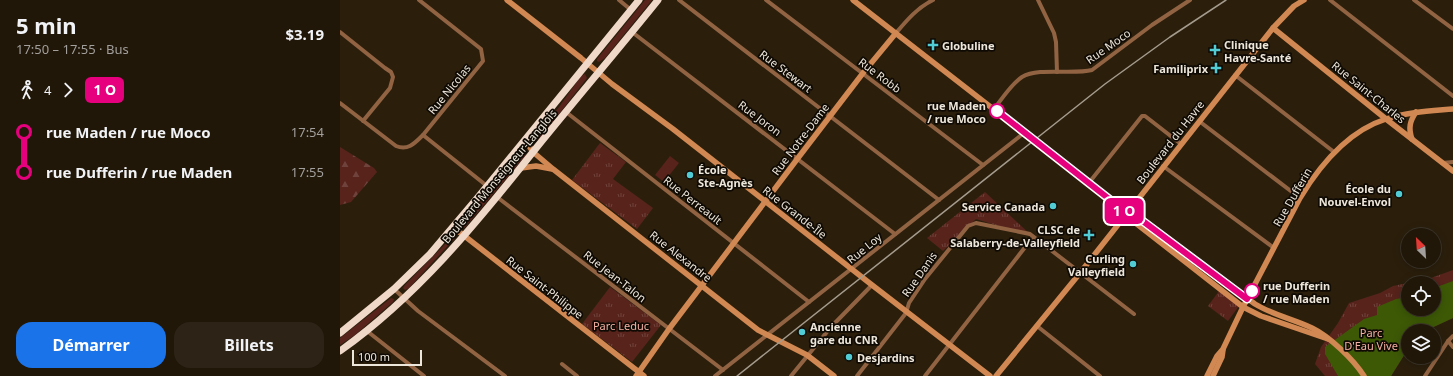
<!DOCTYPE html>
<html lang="fr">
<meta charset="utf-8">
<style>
body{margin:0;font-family:"Noto Sans",sans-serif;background:#2d2417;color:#f1f3f6;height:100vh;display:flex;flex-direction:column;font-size:15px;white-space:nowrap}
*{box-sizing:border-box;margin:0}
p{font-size:13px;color:#a29f9c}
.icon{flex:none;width:22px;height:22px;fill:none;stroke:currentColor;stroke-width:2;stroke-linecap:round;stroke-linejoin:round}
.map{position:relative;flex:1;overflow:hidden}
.side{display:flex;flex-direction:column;background:#201709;width:340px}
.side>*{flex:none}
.badge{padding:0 8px;border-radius:6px;font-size:14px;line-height:26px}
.needle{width:26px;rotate:335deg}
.tools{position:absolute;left:1061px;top:228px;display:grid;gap:8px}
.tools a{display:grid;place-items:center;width:40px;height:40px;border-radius:50%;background:#201709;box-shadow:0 2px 10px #0003,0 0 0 1px #3d362a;font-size:20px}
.scale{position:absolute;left:12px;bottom:10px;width:70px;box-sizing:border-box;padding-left:4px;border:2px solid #ede6da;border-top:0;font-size:11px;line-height:14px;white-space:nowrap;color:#ede6da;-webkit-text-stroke:3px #0f0a04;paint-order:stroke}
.map>.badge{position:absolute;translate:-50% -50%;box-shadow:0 0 0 2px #fff}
.legs{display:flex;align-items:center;gap:6px;height:44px;padding:0 16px;font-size:13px}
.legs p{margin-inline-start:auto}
.summary{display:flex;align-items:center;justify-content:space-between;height:68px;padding:0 16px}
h1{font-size:22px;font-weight:700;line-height:30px}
.action{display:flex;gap:8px;margin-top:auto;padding:8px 16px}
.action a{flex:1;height:46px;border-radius:16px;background:#1a73e8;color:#fff;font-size:16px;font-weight:700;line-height:46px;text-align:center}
.action a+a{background:#2d2417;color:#f1f3f6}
ul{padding:0 16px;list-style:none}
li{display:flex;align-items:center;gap:14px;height:40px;font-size:15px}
li i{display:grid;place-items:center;width:6px;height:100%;margin:0 5px;background:currentColor}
li i::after{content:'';width:10px;height:10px;margin:-5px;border:3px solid;border-radius:50%;background:#201709}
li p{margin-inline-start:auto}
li:first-child i{background:linear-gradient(#0000 50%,currentColor 0)}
li:last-child i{background:linear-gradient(currentColor 50%,#0000 0)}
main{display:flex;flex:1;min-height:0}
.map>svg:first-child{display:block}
.grass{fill:#57231b}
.forest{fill:url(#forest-firs)}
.park{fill:url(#park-tufts);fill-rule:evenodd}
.water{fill:#3d5906}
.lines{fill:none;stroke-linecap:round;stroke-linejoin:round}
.street{stroke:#916343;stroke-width:4}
.secondary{stroke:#d28852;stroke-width:5.5}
.highway{stroke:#f0d8c9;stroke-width:7}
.rail{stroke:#a59c8e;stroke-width:1.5}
.line-1-casing{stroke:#fff;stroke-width:9}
.line-1{stroke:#e6007e;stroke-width:6}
.poi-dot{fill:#51ccd4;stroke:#0f0a04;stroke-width:1.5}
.stop-1-dot{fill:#fff;stroke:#e6007e;stroke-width:2}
.labels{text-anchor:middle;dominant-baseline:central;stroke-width:3.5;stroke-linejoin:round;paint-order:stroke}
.poi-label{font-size:11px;font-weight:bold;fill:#ede6da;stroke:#0f0a04;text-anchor:start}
.street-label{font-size:11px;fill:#ede6da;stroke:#0f0a04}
.stop-label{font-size:11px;font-weight:bold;fill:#ede6da;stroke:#0f0a04;text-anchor:end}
.park-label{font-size:11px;fill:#f4b0a3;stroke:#0f0a04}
</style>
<main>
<section class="side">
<div class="summary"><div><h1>5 min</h1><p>17:50 – 17:55 · Bus</p></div><b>$3.19</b></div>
<div class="legs"><svg class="icon" aria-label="walk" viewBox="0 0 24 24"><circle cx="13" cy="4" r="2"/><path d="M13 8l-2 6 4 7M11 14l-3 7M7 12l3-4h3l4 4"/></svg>4<svg class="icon" aria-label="forward" viewBox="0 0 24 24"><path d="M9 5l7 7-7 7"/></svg><b class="badge" style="background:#e6007e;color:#fff">1 O</b></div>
<ul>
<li><i style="color:#e6007e"></i><b>rue Maden / rue Moco</b><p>17:54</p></li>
<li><i style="color:#e6007e"></i><b>rue Dufferin / rue Maden</b><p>17:55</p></li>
</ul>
<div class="action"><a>Démarrer</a><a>Billets</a></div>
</section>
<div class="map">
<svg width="1113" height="376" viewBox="0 0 1113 376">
<defs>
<pattern id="forest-firs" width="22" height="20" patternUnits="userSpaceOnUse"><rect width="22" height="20" fill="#57231b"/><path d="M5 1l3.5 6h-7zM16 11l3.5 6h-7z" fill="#6f433c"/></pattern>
<pattern id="park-tufts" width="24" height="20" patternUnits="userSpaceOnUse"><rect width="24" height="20" fill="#57231b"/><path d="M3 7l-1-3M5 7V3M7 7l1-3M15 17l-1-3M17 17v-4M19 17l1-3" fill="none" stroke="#6f433c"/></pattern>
</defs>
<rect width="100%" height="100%" fill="#2b1f0c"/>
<!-- grass -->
<g class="grass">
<polygon points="305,0 312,0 265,58 259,62 257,61 257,59"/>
<polygon points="245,74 247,78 201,137 194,143 192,142 192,140 219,107 241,76"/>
<polygon points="182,149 186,155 127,225 124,228 122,228 122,225"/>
<polygon points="330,156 339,163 324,182 315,175"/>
<polygon points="113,236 115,236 115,238 69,288 65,290 63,288 65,285"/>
<polygon points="51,298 54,299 53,302 15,335 0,345 0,338"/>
</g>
<!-- forest -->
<polygon class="forest" points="0,147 34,168 37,172 11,202 0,205"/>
<!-- park -->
<g class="park">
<polygon points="260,143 286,162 273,179 313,208 297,229 232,180"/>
<polygon points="645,192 693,237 636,219 603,251 587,238"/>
<path d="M1113 270V318L1085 331H1068V349L1051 376H985L975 364 981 347 998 323 1009 303 1040 293 1053 286 1091 278ZM1068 283H1094V309H1068Z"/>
<polygon points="270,287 321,325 292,362 242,324"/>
<polygon points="879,291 899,306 888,321 868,306"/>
</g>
<!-- water -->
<polygon class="water" points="1113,281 1113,318 1085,331 1068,331 1068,349 1051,376 998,376 985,354 985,347 1024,319 1037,315 1037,307 1056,299 1068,297 1068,309 1094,309 1094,288"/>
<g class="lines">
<!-- street -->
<g class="street">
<polyline points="79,0 141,49 143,61 83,135 147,186"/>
<polyline points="279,0 291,10"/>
<polyline points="339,0 599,200"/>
<polyline points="426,0 643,165"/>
<polyline points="698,0 714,33 716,42 717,72"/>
<polyline points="990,0 1113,96"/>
<polyline points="1074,0 1113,29"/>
<polyline points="0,32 45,68 51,72 53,77 50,88 23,121"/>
<polyline points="292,32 555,234"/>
<path d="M556 33C567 20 577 8 593 0"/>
<polyline points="895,75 994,152"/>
<path d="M0 103 56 146C68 151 75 143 83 135"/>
<path d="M654 109C662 99 671 84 682 77 699 67 732 75 752 70L812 25 850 0"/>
<polyline points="226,112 469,302"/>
<polyline points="859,121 960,198"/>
<polyline points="1102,163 1113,162"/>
<polyline points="823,166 934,248"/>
<polyline points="748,184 802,116 805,116 841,144"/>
<polyline points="157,197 383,370"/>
<polyline points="54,289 78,311 165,376"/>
<polyline points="697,326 760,376"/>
<polyline points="27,331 84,376"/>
<polyline points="1108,341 1113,347"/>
<polyline points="222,364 237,376"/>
<polyline points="375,376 684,133"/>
<polyline points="451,376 491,327 532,285"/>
<polyline points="517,376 566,313 569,303 585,279 628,226 636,223 690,234 794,314"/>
<polyline points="585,376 693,237"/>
<polyline points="1085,376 1108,341 1113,336"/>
</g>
<!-- secondary -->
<g class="secondary">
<polyline points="167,0 241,58 272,84 333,129 532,285 650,376"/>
<polyline points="513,0 787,213 793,221 903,307 921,316 988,339"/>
<polyline points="933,28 1046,119 1113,171"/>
<path d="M1072 139C1068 128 1070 121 1076 112"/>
<polyline points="185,140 193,152 213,169 418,330 467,355 494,376"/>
<polyline points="181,168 196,166 212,169"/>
<path d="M787 213 796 216 915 304C933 315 953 319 972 328 989 336 1014 360 1024 376"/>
<polyline points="113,227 304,376"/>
<polyline points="296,376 329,329 458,158 523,73 556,33"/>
<polyline points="656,376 740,273 933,28 954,6 964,0"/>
<path d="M867 376 877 356 883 349 903 307 960 198C980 165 1008 131 1046 119 1068 112 1091 111 1113 109"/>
<polyline points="873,376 882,357 883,350"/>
</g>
<!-- highway -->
<g class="highway">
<polyline points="0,333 54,289 90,254 139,196 299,0"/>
<path d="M0 351C77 296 135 225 193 152 234 101 277 51 318 0"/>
</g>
<!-- rail -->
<polyline class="rail" points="397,376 765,84 830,37 886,0"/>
</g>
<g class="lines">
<!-- line-1 casing -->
<g class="line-1-casing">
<polyline id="line-1" points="657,111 787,213 796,216 907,299 912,291"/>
</g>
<!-- line-1 -->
<use href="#line-1" class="line-1"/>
</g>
<!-- markers -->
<g class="poi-dot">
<path d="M591 39h4v4h4v4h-4v4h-4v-4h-4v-4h4z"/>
<path d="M873 44h4v4h4v4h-4v4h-4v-4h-4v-4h4z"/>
<path d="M874 62h4v4h4v4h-4v4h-4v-4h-4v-4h4z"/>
<circle cx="350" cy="175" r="4"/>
<circle cx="1059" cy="194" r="4"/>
<circle cx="713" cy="206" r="4"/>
<path d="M747 229h4v4h4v4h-4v4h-4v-4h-4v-4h4z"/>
<circle cx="793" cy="264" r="4"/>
<circle cx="462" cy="332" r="4"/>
<circle cx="509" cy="357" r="4"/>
</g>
<g class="stop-1-dot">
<circle cx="657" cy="111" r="7"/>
<circle cx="912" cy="291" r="7"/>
</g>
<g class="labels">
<!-- poi labels -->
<g class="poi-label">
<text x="884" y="44">Clinique<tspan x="884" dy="13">Havre-Santé</tspan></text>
<text x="602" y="45">Globuline</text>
<text x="868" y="68" text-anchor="end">Familiprix</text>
<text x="358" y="169">École<tspan x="358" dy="13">Ste-Agnès</tspan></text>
<text x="1051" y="188" text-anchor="end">École du<tspan x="1051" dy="13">Nouvel-Envol</tspan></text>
<text x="705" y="206" text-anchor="end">Service Canada</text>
<text x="740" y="229" text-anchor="end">CLSC de<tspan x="740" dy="13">Salaberry-de-Valleyfield</tspan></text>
<text x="785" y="258" text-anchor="end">Curling<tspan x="785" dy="13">Valleyfield</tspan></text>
<text x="470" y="326">Ancienne<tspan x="470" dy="13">gare du CNR</tspan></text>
<text x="517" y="357">Desjardins</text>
</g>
<!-- street labels -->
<g class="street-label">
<text transform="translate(768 46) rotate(-35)">Rue Moco</text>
<text transform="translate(446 71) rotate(37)">Rue Stewart</text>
<text transform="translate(540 75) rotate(37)">Rue Robb</text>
<text transform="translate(109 89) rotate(-51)">Rue Nicolas</text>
<text transform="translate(1029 92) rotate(39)">Rue Saint-Charles</text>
<text transform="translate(420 118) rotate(37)">Rue Joron</text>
<text transform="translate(460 139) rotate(-53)">Rue Notre-Dame</text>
<text transform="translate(830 142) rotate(-52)">Boulevard du Havre</text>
<text transform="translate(159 176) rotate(-50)">Boulevard Monseigneur-Langlois</text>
<text transform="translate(952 197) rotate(-60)">Rue Dufferin</text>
<text transform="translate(353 200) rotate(38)">Rue Perreault</text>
<text transform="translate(455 212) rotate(38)">Rue Grande-Île</text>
<text transform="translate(524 248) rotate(-39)">Rue Loy</text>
<text transform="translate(341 256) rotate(38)">Rue Alexandre</text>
<text transform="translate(579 274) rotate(-55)">Rue Danis</text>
<text transform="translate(275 276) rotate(38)">Rue Jean-Talon</text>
<text transform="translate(205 287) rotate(38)">Rue Saint-Philippe</text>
</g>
<!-- stop labels -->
<g class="stop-label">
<text x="646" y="105">rue Maden<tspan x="646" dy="13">/ rue Moco</tspan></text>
<text x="923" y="285" text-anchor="start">rue Dufferin<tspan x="923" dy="13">/ rue Maden</tspan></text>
</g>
<!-- park labels -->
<g class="park-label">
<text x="281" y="325">Parc Leduc</text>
<text x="1031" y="332">Parc<tspan x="1031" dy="13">D'Eau Vive</tspan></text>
</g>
</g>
</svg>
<div class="tools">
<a><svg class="needle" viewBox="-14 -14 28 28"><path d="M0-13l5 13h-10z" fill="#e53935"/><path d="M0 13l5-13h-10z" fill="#a29f9c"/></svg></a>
<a><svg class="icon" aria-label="locate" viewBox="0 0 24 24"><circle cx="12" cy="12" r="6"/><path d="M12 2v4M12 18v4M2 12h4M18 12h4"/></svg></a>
<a><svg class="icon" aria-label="layers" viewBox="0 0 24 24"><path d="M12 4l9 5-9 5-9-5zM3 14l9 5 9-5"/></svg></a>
</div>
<div class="scale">100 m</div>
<b class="badge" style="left:784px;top:211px;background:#e6007e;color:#fff">1 O</b>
</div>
</main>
